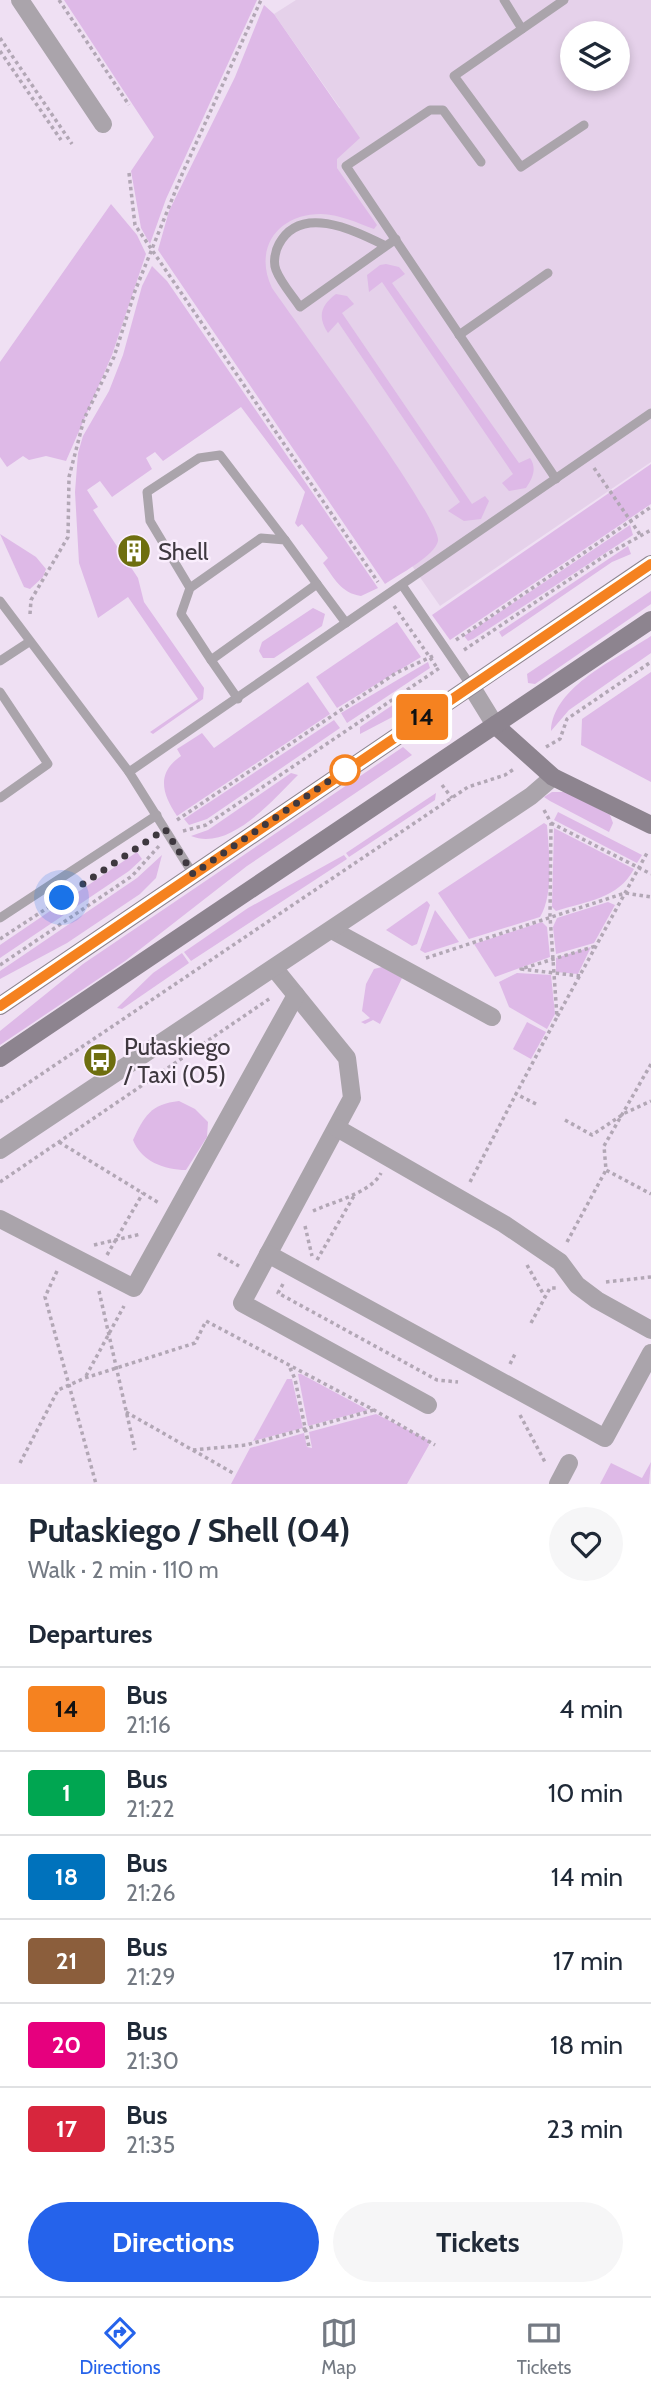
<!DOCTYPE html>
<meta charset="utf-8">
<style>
body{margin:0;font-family:Cabin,sans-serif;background:#f6f6f7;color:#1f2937;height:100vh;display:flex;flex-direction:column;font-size:26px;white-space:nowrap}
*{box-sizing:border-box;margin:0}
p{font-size:23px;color:#747a83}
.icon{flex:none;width:38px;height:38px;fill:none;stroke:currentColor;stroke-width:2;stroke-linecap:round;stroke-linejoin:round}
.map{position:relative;height:1484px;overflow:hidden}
.sheet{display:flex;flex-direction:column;background:#fff;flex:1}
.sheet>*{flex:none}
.badge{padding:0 14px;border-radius:5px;font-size:24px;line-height:46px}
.fabs{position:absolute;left:560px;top:21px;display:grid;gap:14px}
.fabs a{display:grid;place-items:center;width:70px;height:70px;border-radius:50%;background:#fff;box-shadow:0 4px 10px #0003;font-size:35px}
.you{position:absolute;width:35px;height:35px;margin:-18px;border:5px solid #fff;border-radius:50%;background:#1a73e8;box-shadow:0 0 0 10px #1a73e833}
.map>.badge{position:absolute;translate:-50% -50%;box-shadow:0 0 0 4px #fff}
h2{padding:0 28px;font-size:26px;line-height:63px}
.round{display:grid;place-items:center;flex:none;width:74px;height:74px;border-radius:37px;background:#f6f6f7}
.summary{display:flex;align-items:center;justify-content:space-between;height:119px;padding:0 28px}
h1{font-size:33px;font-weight:700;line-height:52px}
.cta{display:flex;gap:14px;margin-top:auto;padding:14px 28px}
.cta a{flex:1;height:80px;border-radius:42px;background:#2563eb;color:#fff;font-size:28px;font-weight:700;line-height:80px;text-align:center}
.cta a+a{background:#f6f6f7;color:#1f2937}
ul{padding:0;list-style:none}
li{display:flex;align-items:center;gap:21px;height:84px;padding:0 28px;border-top:2px solid #e0e1e3}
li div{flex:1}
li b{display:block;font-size:26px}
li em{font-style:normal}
li .badge{min-width:77px;font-weight:700;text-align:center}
.menu{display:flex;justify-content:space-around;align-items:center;height:98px;border-top:2px solid #e0e1e3;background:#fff;font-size:19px;color:#747a83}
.menu a{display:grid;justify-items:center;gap:4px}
.menu .active{color:#2563eb}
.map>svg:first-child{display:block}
.built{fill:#e5d1ea;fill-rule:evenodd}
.green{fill:#deb9e7}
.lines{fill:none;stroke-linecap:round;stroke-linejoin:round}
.path{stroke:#b2a7b5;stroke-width:3.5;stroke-dasharray:3.5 3.5;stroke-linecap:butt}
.lane{stroke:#aaa4ab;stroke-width:9}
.street{stroke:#aaa4ab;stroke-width:18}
.secondary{stroke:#8d848f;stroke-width:18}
.line-casing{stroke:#fff;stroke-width:16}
.line{stroke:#f58220;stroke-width:10}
.walk{stroke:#3e383f;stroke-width:7;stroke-dasharray:0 12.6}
.stop-dot{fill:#fff;stroke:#f58220;stroke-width:3.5}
.labels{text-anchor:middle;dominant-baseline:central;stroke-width:5;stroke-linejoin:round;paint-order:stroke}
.poi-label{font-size:24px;fill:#3e383f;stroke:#faeefd;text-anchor:start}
</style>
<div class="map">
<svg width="651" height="1484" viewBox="0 0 651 1484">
<rect width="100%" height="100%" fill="#efe0f3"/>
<!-- built -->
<path class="built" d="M296 0H651V462L440 606 172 221 340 108 274 14ZM572 33H618V79H572Z"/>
<!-- green -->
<g class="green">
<polygon points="64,0 257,0 166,199 150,244 141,228 131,171 154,137"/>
<path d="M264 5 274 14 360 138 337 159V168L377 225 374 229C358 223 338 214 321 214 278 214 253 248 272 288 294 320 442 519 438 541 435 556 398 575 385 584L158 250 169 211 235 77Z"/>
<polygon points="111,204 137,235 146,254 112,355 66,461 46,456 29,460 23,456 7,467 0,457 0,362"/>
<path d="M386 264 399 267 405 274 392 283 519 463 530 458C537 468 533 478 526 488L509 491 502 483 513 474 382 282 369 292 367 275 380 265Z"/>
<path d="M152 266 167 281 378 588 361 596C341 593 334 578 323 563L328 558 302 524 298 527 295 523 305 492 241 407 163 461 155 452 146 458 152 469 112 497 100 481 87 490 98 507 93 510 138 578 144 602 204 688 203 699 153 734 150 732 198 699 128 597 98 618 79 563 75 492 78 453 83 436 109 391 123 355 142 286Z"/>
<path d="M336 294 347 296 354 304 342 313 472 504 485 496 489 501 481 519 464 521 448 511 460 502 338 322 328 333C317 317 321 305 336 294Z"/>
<polygon points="651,464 651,504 450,640 432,615"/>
<polygon points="630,525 633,535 473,639 468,641 464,636"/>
<polygon points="0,534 36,557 46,569 43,577 30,589 24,587"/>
<polygon points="628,546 631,554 612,562 502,637 499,632"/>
<polygon points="651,591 651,604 535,684 528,683 527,674"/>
<polygon points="313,608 325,614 322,626 274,658 263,658 259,651 262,642"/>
<polygon points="397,622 421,657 337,708 316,677"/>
<path d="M651 636V653L569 710 551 731C553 686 617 659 651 636Z"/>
<polygon points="428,662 430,668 347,723 341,713"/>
<polygon points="651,672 651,782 581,745 582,719"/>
<path d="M308 682 330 714 177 816C162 794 156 773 181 756L177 749 202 733 214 748Z"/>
<polygon points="412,692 419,695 423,701 360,734 360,727"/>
<polygon points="334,720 340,728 207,819 189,825 184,819"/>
<polygon points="403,747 412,755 247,866 125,961 0,1045 0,1031 83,964"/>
<path d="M291 773 298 775C273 800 229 852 191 836L208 830Z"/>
<polygon points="552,792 567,792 610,815 613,823 609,832 550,801 544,797"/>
<polygon points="436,793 435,800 349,857 346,853"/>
<polygon points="558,812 642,855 637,863 554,820"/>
<path d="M544 823 547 825C549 852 554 894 540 917L469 939 438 893Z"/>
<path d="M554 828 634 869C618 899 587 901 556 911L552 907Z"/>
<polygon points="137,852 142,859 129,871 0,958 0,945"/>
<polygon points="162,855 156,878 140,894 67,943 0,979 0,971 137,878"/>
<polygon points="344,855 347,859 191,961 184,952 248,908"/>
<polygon points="427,901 430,905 417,944 412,946 386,930"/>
<polygon points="608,902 615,905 594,943 556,954 553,927 557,918"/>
<polygon points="435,910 459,942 425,953 420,950"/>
<polygon points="542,922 547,927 550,957 495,977 474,944"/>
<polygon points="591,947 578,974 556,972 556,958"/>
<polygon points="182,953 189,963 122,1009 117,1008 153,973"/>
<polygon points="382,967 402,978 380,1024 373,1020 365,1024 361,1022 370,1018 362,1011 366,984 374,969"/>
<polygon points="517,973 551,975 555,1014 547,1029 509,1007 499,982"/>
<polygon points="527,1022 546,1032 531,1059 513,1049"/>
<path d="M179 1101 195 1109 208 1122 207 1137 186 1170C164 1170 141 1161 133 1140 144 1116 151 1104 179 1101Z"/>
<polygon points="298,1374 301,1374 368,1410 308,1426"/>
<polygon points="287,1379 292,1379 303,1428 253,1441"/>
<polygon points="376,1414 428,1440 429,1445 407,1484 231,1484 250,1448 304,1433 307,1447 312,1448 309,1432"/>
<polygon points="651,1462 649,1484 600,1484 611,1463 642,1478"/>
</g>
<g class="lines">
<!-- path -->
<g class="path">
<polyline points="59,0 129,105"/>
<polyline points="0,38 72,144"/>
<polyline points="0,51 61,140"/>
<polyline points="129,173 135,225 378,582"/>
<polyline points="594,468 641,536"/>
<polyline points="394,606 438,669"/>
<polyline points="30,614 31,600 68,537 69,477 84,419 114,357 135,291 183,172 261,0"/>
<polyline points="456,640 651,507"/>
<polyline points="464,650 606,555 651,530"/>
<polyline points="546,747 560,739 567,719 651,662"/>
<polyline points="442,785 452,798"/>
<polyline points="544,810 551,823 550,916 557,1017 647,853"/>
<polyline points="177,820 396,673 433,656"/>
<polyline points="551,823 651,874"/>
<polyline points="183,831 206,825 441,667"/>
<polyline points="0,939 61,899"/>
<polyline points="426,958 625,893 651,897"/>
<polyline points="0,965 132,876 159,846"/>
<polyline points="580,976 521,969 596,946"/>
<polyline points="651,1064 604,1146 606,1170 651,1194"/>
<polyline points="0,1102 468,787 505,775 514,769"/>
<polyline points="536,1104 516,1094 557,1017"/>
<polyline points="565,1120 592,1135 625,1113 651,1101"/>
<polyline points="59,1142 159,1203"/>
<polyline points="0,1182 272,997"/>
<polyline points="470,1182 516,1094"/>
<path d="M313 1211C332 1202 371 1193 381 1173"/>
<polyline points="305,1226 312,1256"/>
<polyline points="567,1242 606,1170"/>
<polyline points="94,1245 141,1234"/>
<polyline points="218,1254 239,1266"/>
<polyline points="107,1255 143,1193"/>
<polyline points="317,1260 355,1194"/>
<polyline points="527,1265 545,1297"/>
<polyline points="57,1271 45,1297 96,1484"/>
<polyline points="606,1282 651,1277"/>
<polyline points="283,1284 278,1293 437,1380 458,1382"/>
<polyline points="99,1291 135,1450"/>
<polyline points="531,1323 550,1288 557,1288"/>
<polyline points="510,1364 515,1354"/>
<polyline points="290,1368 295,1379 309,1447"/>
<polyline points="86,1376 124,1306"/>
<polyline points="126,1412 233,1473"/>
<polyline points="520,1415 546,1464"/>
<polyline points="193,1450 246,1445 374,1410"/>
<polyline points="20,1463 58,1390 85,1378 195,1343 206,1321 374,1410 435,1445"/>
</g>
<!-- lane -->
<g class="lane">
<polyline points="504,0 522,29"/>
<polyline points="564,0 454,76 521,167 584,125"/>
<polyline points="481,162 443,110 430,110 346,166 556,479"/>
<path d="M386 246 300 307C292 295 281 283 276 270 273 263 275 251 279 244 301 203 355 231 386 246L396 239"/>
<polyline points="459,335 548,273"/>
<polyline points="402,585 471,686"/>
<polyline points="190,588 150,521 147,492 199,458 220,455 285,540"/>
<polyline points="0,601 129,772"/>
<polyline points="211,660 181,614 190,588 261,538 285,540 317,584"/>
<polyline points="0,661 29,642"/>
<polyline points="0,692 48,764 0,798"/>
<polyline points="238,699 211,660 317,584 346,623"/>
<polyline points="193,874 129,772 651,413"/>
<polyline points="0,918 157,815"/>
</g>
<!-- street -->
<g class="street">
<polyline points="20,0 103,124"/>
<polyline points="471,686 495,725"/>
<polyline points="332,930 492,1017"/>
<polyline points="274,968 347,1058 352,1098 242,1303 428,1405"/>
<polyline points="337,1128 504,1224 560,1262 577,1285 597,1300 651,1330"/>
<polyline points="0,1150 531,796 553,777"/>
<polyline points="0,1219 134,1288 296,995"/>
<polyline points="268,1254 605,1438 651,1353"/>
<polyline points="558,1484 569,1463"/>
</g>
<!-- secondary -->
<g class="secondary">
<polyline points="495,725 553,777 651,825"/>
<polyline points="0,1006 651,564"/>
<polyline points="0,1058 651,620"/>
</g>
</g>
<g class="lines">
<!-- line casing -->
<g class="line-casing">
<polyline id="line" points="0,1006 651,564"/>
</g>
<!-- line -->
<use href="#line" class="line"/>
<!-- walk -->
<polyline class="walk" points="62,898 165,829 193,874 345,770"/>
</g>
<!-- icons -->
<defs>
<g id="building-disc" transform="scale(1.75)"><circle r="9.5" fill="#6e6e0f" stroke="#faeefd"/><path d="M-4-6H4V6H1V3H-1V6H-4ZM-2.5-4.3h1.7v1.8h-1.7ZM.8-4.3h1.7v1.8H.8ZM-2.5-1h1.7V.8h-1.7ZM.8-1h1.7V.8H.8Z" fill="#fff"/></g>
<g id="bus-disc" transform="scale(1.75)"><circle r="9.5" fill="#6e6e0f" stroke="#faeefd"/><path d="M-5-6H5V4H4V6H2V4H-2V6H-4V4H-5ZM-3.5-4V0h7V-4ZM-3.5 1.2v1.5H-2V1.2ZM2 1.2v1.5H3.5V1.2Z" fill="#fff"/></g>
</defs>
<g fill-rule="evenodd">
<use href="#building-disc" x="134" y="551"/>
<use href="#bus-disc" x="100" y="1060"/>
</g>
<!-- markers -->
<circle class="stop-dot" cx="345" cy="770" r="14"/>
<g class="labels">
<!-- poi labels -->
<g class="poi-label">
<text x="158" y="551">Shell</text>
<text x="124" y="1046">Pułaskiego<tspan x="124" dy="28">/ Taxi (05)</tspan></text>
</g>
</g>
</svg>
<div class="fabs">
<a><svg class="icon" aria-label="layers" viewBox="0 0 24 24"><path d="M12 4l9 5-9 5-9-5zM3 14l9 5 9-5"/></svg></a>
</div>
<div class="you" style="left:62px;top:898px"></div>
<b class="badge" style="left:422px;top:717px;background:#f58220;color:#111">14</b>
</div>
<section class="sheet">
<div class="summary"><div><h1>Pułaskiego / Shell (04)</h1><p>Walk · 2 min · 110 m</p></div><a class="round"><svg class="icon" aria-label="heart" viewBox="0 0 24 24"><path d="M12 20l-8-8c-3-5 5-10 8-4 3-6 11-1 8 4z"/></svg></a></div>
<h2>Departures</h2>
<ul>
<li><span class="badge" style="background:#f58220;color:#111">14</span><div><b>Bus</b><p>21:16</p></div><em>4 min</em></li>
<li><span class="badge" style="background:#00a651;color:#fff">1</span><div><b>Bus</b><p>21:22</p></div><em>10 min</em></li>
<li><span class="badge" style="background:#0072bc;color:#fff">18</span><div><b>Bus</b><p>21:26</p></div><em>14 min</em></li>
<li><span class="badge" style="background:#8b5e3c;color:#fff">21</span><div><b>Bus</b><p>21:29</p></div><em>17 min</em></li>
<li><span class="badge" style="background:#e6007e;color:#fff">20</span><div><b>Bus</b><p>21:30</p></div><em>18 min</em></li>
<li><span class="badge" style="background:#d7263d;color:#fff">17</span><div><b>Bus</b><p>21:35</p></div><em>23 min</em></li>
</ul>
<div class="cta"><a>Directions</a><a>Tickets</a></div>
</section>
<nav class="menu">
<a class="active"><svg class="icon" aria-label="directions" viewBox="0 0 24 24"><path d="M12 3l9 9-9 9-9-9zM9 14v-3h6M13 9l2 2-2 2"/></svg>Directions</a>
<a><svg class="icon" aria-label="map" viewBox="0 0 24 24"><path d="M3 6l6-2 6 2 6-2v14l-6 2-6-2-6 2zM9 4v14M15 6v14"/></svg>Map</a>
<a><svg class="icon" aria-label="tickets" viewBox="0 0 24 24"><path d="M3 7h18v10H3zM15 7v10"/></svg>Tickets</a>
</nav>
